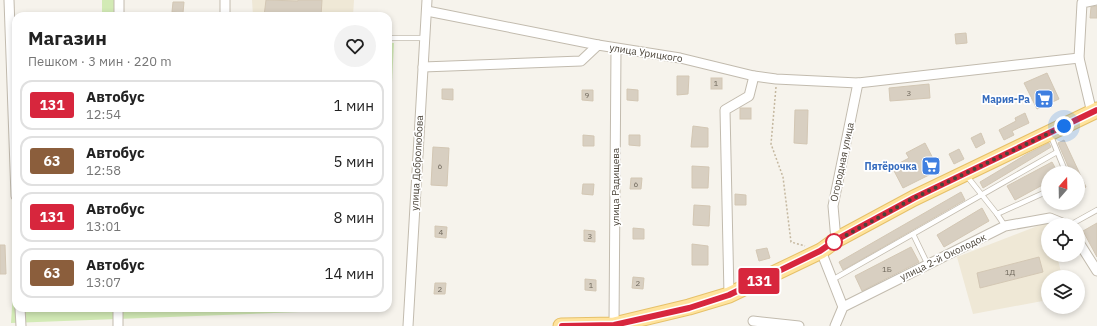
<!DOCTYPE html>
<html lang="ru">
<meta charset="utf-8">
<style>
body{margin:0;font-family:"IBM Plex Sans",sans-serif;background:#f2f2f2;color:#222;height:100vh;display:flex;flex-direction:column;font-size:15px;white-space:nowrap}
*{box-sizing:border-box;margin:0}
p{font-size:13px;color:#767676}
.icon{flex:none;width:22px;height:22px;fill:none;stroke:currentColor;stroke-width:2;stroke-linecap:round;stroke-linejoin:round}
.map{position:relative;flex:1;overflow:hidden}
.side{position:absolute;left:12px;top:12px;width:380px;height:300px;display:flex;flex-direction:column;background:#fff;border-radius:12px;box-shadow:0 2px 6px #0003}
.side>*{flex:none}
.badge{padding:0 8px;border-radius:3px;font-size:14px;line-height:26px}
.needle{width:26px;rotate:20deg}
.controls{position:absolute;left:1041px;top:166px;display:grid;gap:8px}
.controls a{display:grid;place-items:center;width:44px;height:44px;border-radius:50%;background:#fff;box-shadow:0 2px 6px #0003;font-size:20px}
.you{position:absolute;width:20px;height:20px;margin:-10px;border:3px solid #fff;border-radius:50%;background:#1a73e8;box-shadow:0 0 0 6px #1a73e833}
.map>.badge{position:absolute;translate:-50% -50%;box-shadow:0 0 0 2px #fff}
.round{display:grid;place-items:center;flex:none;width:42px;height:42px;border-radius:21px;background:#f2f2f2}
.head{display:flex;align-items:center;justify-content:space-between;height:68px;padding:0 16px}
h1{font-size:19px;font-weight:700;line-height:30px}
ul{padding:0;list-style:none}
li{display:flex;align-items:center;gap:12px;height:50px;margin:0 8px 6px;padding:0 8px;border:2px solid #e0e0e0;border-radius:12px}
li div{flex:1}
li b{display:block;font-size:15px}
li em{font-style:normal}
li .badge{min-width:44px;font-weight:700;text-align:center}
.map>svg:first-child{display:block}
.education{fill:#efe8d6}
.green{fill:#d2eab5}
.building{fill:#d8cfc1;stroke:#d3c7b4}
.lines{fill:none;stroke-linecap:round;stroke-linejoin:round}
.service-casing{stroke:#c2bbae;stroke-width:6}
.minor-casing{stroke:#c2bbae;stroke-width:11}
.primary-casing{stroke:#e6c16a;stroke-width:17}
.path{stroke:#c4b79f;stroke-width:1.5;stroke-dasharray:2 2;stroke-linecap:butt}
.service{stroke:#fff;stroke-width:4.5}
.minor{stroke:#fff;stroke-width:9}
.primary{stroke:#ffe39c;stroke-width:15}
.line-casing{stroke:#fff;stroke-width:9}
.line{stroke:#d7263d;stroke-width:6}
.walk{stroke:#4b4439;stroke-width:4;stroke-dasharray:0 7.2}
.stop-dot{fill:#fff;stroke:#d7263d;stroke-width:2}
.labels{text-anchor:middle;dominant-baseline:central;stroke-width:3.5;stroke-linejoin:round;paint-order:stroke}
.number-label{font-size:8px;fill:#6e675b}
.street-label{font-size:10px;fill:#4b4439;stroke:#fff}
.shop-label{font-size:10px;font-weight:bold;fill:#366cbe;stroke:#fff;text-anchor:end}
</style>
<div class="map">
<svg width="1097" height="326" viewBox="0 0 1097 326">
<rect width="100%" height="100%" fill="#f6f3ec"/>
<!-- education -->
<g class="education">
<polygon points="252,0 354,0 353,16 253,16"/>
<polygon points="1048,222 1048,255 1057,255 1062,277 1048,277 1048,300 973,314 957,257"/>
</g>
<!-- green -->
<g class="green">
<polygon points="102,0 117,0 118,16 102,16"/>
<polygon points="388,43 394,43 388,162"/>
<polygon points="16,290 16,308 381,308 381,309 11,323 13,291"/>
</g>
<!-- building -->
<g class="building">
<polygon points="266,0 298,1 298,0 322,0 321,16 264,16"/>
<polygon points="173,2 184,2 183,13 172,12"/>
<polygon points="1097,6 1097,18 1090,18 1091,7"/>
<polygon points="966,33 967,43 956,44 955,34"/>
<polygon points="1047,73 1059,99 1037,109 1024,83"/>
<polygon points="677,76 689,76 688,94 677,95"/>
<rect x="711" y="78" width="11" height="11"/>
<polygon points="929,84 930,98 890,101 889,88"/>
<polygon points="442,89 453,89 453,100 442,99"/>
<polygon points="627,89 638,90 638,101 627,100"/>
<polygon points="582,90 593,90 593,101 582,100"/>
<rect x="740" y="108" width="11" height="11"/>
<polygon points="795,110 808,110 807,144 794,143"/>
<polygon points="1025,113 1029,123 1012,131 1014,135 1004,140 999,130 1016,121 1015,118"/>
<polygon points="693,126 708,128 708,147 691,147"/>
<polygon points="981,133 985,143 976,148 971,138"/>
<polygon points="583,135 594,136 594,146 583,146"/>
<polygon points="629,135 640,135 640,146 629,145"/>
<polygon points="1064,140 1086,187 1078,191 1078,173 1071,173 1058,143"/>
<polygon points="925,143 939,170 903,188 892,167 909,158 906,153"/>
<polygon points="1049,143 1051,147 983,188 980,182 1027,154"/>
<polygon points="433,147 449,148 447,186 431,185"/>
<polygon points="959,149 964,159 954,164 949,154"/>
<polygon points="1052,162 1058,173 1048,173 1048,182 1015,200 1007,186"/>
<polygon points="692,166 709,167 708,188 692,188"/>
<polygon points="631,178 642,178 641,189 630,189"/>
<polygon points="583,184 594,184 593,195 582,194"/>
<polygon points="961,192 965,200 843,270 839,262"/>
<polygon points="735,194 746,195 746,205 735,205"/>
<polygon points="694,205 710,206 709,226 693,225"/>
<polygon points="982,208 989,221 944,247 937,235"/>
<polygon points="1097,223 1097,257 1083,231"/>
<polygon points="435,226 447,227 446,238 435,237"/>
<polygon points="633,228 644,229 644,239 633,239"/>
<polygon points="584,230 595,231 595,242 584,241"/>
<polygon points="692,244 708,246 708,265 692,265"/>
<polygon points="0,245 5,245 6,274 0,274"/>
<polygon points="911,247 919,262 862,291 855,276"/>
<polygon points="767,248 770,258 759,261 756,250"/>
<polygon points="1039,257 1043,272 980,288 977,273"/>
<polygon points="633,277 644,278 643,289 632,288"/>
<polygon points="585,279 596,280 596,291 585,290"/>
<polygon points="435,283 446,283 445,294 434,294"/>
</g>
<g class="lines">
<!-- service casing -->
<g class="service-casing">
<g id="service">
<polyline points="388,38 425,38"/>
<polyline points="1050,134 1066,173"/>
<polyline points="966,175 997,214 1048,191"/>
<polyline points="997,214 1005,226"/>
<polyline points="1070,225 1097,210"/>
<polyline points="913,234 928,265"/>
<polyline points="832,280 1057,152"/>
</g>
</g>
<!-- minor casing -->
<g class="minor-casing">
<g id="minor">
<polyline points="9,0 16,196"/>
<polyline points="225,0 225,16"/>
<polyline points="427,11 598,45"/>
<polyline points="119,16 119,0"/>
<polyline points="423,67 581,61 598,45 680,58 754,76 776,79 858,83 1079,58"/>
<polyline points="1092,113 1079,58 1082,3 1097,0"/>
<polyline points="836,240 833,206 858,83"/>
<polyline points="1078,241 1097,271"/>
<polyline points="821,251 843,307"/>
<polyline points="729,295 725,110 749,96 754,76"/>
<polyline points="20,308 21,326"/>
<polyline points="753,321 799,326"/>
<polyline points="614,325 616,49"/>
<polyline points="118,326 118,308"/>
<polyline points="408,326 427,0"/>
<polyline points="835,326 843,307 1005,226 1050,218 1067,225"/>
</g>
</g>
<!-- primary casing -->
<g class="primary-casing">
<polyline id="primary" points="561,326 614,325 689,307 729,295 821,251 836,240 914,198 1097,110"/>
</g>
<!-- path -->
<polyline class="path" points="776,87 771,144 783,177 791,242 805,246"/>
<!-- service -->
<use href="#service" class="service"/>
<!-- minor -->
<use href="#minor" class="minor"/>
<!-- primary -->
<use href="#primary" class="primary"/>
</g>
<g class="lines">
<!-- line casing -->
<g class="line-casing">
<polyline id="line" points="562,326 614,325 689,308 729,295 820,251 836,240 914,198 1097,110"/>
</g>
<!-- line -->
<use href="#line" class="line"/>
<!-- walk -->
<polyline class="walk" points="834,242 914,198 1064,126"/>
</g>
<!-- icons -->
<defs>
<g id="supermarket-square" transform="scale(1)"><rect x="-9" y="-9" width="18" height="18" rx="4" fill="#3f7fe0" stroke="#fff"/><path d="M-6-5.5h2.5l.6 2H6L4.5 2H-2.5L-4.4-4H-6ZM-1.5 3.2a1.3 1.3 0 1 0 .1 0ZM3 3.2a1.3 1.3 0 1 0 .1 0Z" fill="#fff"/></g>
</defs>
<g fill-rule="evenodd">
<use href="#supermarket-square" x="1044" y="99"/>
<use href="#supermarket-square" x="931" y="166"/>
</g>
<!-- markers -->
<circle class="stop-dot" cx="834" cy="242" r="8"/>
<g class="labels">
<!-- number labels -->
<g class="number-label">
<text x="716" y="83">1</text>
<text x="909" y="93">3</text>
<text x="587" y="95">9</text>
<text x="440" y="166">6</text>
<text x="636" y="184">6</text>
<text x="441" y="232">4</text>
<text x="590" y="236">3</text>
<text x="887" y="269">1Б</text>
<text x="1010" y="272">1Д</text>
<text x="638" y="283">2</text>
<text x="591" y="285">1</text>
<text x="440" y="289">2</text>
</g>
<!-- street labels -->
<g class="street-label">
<text transform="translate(646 53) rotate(9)">улица Урицкого</text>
<text transform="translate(842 162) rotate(-78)">Огородная улица</text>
<text transform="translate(417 163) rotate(-87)">улица Добролюбова</text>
<text transform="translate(615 187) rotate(-90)">улица Радищева</text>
<text transform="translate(943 257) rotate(-26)">улица 2-й Околодок</text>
</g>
<!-- shop labels -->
<g class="shop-label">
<text x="1030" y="99">Мария-Ра</text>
<text x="917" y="166">Пятёрочка</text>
</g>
</g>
</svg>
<div class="controls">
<a><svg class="needle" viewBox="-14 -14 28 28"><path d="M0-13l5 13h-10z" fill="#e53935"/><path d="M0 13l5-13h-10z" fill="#767676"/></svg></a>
<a><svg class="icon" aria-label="locate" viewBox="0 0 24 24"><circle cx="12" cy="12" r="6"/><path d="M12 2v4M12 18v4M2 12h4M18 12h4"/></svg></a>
<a><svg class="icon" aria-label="layers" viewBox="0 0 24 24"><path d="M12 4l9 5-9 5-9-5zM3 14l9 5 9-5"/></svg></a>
</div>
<div class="you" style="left:1064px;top:126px"></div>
<b class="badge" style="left:759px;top:281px;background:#d7263d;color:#fff">131</b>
<section class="side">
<div class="head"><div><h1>Магазин</h1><p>Пешком · 3 мин · 220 m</p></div><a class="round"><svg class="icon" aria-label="heart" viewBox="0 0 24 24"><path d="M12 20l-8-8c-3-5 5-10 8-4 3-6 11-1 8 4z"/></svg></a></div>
<ul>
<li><span class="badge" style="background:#d7263d;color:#fff">131</span><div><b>Автобус</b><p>12:54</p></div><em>1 мин</em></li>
<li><span class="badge" style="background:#8b5e3c;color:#fff">63</span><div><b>Автобус</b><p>12:58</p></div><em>5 мин</em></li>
<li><span class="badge" style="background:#d7263d;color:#fff">131</span><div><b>Автобус</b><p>13:01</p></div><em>8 мин</em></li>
<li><span class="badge" style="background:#8b5e3c;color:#fff">63</span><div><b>Автобус</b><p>13:07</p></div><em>14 мин</em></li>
</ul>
</section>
</div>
